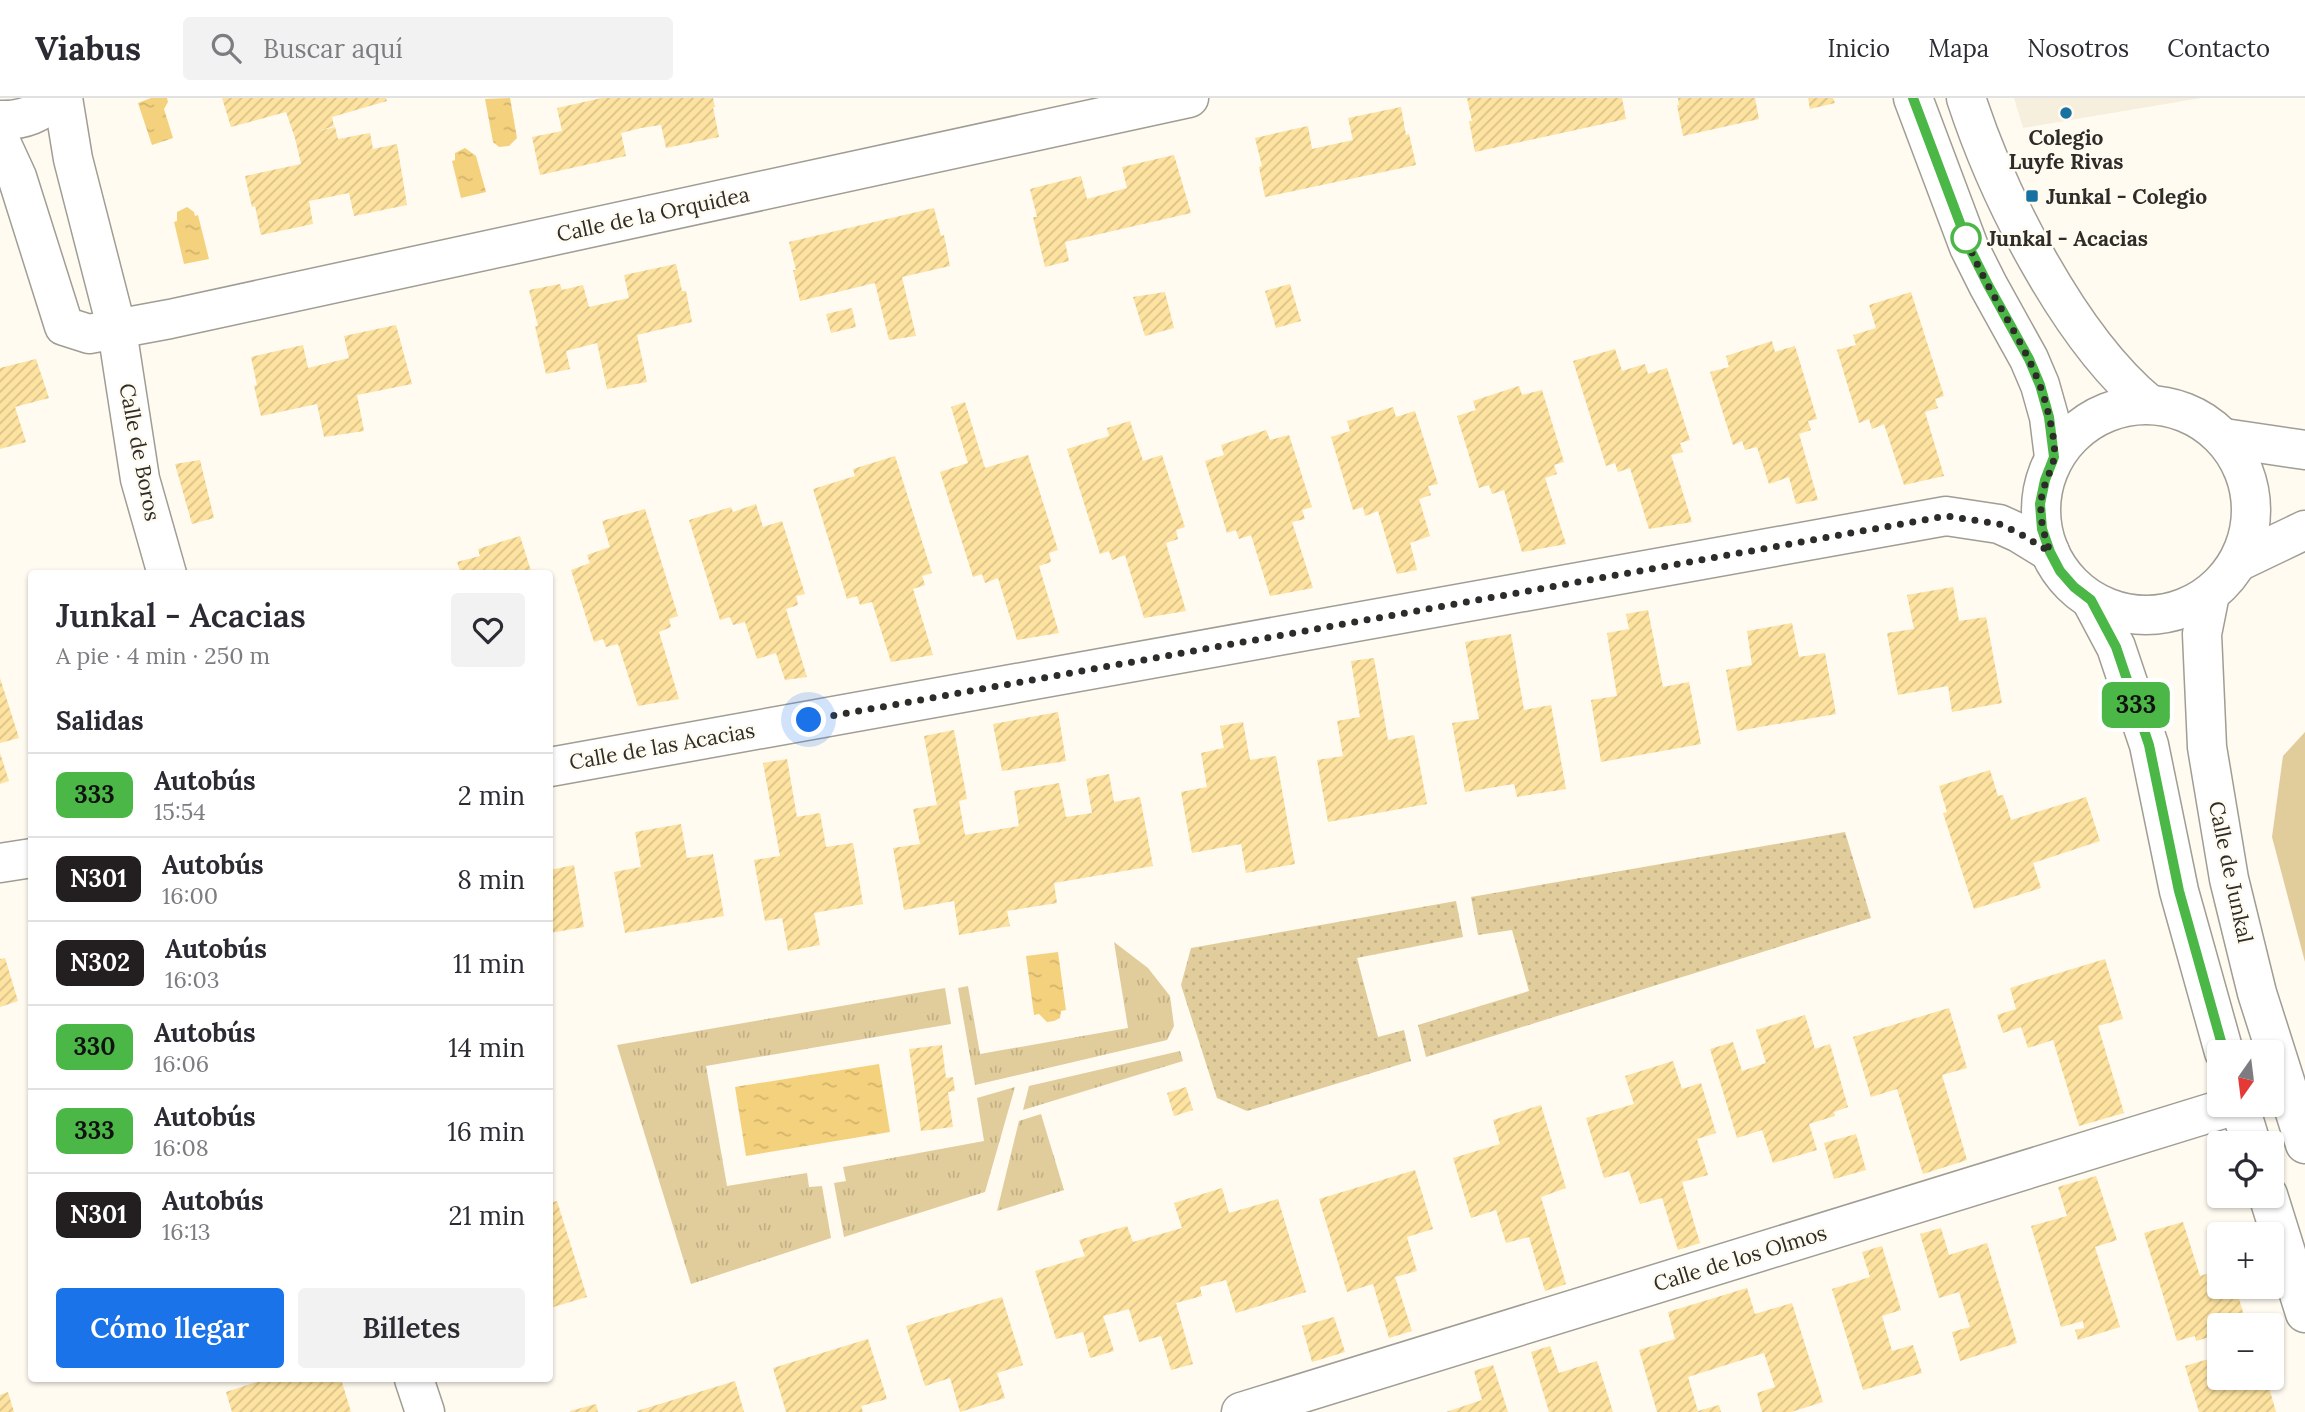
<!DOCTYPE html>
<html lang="es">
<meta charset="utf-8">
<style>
body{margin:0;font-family:Lora,serif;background:#f2f2f3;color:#2b2b33;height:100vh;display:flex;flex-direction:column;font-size:26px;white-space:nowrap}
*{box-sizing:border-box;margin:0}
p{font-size:23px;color:#7c7c81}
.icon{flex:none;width:38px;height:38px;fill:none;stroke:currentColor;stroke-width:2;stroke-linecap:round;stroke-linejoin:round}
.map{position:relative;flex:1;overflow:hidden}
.details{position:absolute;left:28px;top:472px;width:525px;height:812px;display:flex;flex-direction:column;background:#fff;border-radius:7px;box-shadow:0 2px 5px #0004}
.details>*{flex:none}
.badge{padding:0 14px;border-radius:10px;font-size:24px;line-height:46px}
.needle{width:46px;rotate:194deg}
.tools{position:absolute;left:2207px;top:942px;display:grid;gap:14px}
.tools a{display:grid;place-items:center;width:77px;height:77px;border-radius:7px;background:#fff;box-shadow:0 2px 5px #0004;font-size:35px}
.you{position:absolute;width:35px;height:35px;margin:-18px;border:5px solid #fff;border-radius:50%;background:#1a73e8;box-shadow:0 0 0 10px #1a73e833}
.map>.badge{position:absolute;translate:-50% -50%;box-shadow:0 0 0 4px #fff}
h2{padding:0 28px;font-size:26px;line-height:63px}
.round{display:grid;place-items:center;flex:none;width:74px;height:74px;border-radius:7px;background:#f2f2f3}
.summary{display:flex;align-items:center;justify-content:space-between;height:119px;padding:0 28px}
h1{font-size:33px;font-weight:600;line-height:52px}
.button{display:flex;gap:14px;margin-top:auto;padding:14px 28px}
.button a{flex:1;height:80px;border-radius:7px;background:#1a73e8;color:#fff;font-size:28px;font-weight:600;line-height:80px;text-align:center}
.button a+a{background:#f2f2f3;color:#2b2b33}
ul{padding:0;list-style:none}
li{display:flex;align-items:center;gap:21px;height:84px;padding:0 28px;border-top:2px solid #e1e1e2}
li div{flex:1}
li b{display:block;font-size:26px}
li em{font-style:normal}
li .badge{min-width:77px;font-weight:700;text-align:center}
header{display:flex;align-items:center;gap:42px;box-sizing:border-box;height:98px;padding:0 35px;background:#fff;border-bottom:2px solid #e1e1e2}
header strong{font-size:33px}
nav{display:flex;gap:38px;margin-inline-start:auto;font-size:24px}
.search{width:490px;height:63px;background:#f2f2f3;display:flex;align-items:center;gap:18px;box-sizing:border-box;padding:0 24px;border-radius:7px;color:#7c7c81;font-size:26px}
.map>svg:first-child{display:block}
.built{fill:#f6efde}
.grass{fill:url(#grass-tufts)}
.park{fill:url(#park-dots)}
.pitch{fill:#e1cc9b}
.water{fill:url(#water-ripples)}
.building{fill:url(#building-hatch)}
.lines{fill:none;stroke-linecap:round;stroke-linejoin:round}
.minor-casing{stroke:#a09d94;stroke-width:41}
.minor{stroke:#fff;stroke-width:38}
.line-casing{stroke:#fff;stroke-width:16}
.line{stroke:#4ab747;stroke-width:10}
.walk{stroke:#2d2c28;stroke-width:7;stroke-dasharray:0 12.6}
.poi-dot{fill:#1772a1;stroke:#fffbf1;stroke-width:2.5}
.stop-dot{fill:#fff;stroke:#4ab747;stroke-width:3.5}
.labels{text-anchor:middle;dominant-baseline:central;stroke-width:5;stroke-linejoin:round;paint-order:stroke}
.poi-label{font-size:21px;font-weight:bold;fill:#2d2c28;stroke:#fffbf1}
.street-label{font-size:21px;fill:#2d2c28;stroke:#fffbf1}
.stop-label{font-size:21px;font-weight:bold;fill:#2d2c28;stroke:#fffbf1;text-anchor:start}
</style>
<header>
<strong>Viabus</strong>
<div class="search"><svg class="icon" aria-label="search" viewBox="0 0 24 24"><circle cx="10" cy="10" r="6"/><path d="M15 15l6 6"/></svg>Buscar aquí</div>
<nav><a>Inicio</a><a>Mapa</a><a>Nosotros</a><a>Contacto</a></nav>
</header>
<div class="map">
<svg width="2305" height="1314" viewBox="0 0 2305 1314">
<defs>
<pattern id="grass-tufts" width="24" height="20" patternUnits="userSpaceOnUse" patternTransform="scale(1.75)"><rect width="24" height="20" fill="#e1cc9b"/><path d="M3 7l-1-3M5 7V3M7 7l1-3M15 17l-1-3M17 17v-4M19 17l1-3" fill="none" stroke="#c1af86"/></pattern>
<pattern id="park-dots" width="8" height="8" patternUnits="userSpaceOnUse" patternTransform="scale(1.75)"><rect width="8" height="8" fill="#e1cc9b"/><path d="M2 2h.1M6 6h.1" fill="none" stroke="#c1af86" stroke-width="1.8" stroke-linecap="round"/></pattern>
<pattern id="water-ripples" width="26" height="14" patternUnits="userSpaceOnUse" patternTransform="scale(1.75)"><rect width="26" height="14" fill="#f4d17d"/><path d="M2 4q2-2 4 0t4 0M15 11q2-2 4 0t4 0" fill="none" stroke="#d2b46c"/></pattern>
<pattern id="building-hatch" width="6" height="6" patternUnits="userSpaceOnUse" patternTransform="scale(1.75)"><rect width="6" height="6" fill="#fde2a0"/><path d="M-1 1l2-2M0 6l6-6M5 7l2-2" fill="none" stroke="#d9c28a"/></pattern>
</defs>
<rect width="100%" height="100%" fill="#fffbf1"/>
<!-- built -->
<polygon class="built" points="2014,0 2201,0 2023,30"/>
<!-- grass -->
<g class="grass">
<polygon points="1114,844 1148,870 1170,898 1174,928 1167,942 975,987 958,890 968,888 980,956 1128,930"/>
<polygon points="945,890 951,926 706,968 727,1088 807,1075 809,1089 822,1088 831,1140 691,1186 617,947"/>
<polygon points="1180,953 1183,963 1023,1012 1029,988"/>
<polygon points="1015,989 985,1094 844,1139 834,1085 846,1083 843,1069 984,1043 977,1000"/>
<polygon points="1041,1016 1064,1092 997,1113 1019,1023"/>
</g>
<!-- park -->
<g class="park">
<polygon points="1845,734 1871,820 1426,959 1418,927 1529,893 1512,832 1478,837 1471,799"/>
<polygon points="1456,803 1463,839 1357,860 1378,939 1404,932 1411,963 1247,1013 1217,1000 1181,887 1191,850"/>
</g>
<!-- pitch -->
<polygon class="pitch" points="2305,634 2305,864 2272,739 2283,658"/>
<!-- water -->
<g class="water">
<polygon points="151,0 167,0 168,4 164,11 173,40 152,47 138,5"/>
<polygon points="510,0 517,40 509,48 499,49 493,44 485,1"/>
<polygon points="465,50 476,58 486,94 461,100 452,63 455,62 455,55"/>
<polygon points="187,109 194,114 195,118 198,117 209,161 184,166 174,124 177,123 177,114"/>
<polygon points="1058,854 1066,912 1061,913 1060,920 1054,923 1047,924 1039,916 1034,917 1026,858"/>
<polygon points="879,966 890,1034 746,1058 735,989"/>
</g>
<!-- building -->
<g class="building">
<polygon points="222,0 386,0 387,3 332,19 334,28 319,33 335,29 338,41 370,35 373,51 397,46 407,107 354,118 349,95 309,103 313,126 261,137 255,108 252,109 245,78 301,66 295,40 286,14 231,29"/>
<polygon points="602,0 713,0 715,9 713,9 719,39 666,50 661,27 641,30 621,35 626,58 540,77 532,39 562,33 557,10"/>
<polygon points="1467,0 1622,0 1626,21 1475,54 1469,23 1472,23"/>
<polygon points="1678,0 1755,0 1759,21 1683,38 1677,7 1679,7"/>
<polygon points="1808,0 1833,0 1835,5 1810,11"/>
<polygon points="1401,9 1406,37 1409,36 1416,67 1265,99 1259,69 1262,68 1255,40 1308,28 1312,51 1353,42 1348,20"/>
<polygon points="1174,57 1191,115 1065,144 1069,163 1045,169 1033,119 1037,119 1030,91 1081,78 1087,101 1127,90 1122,69"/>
<polygon points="934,110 941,138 944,137 950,168 902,179 916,238 889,242 875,185 800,203 793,172 796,172 789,144"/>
<polygon points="676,166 682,193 686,193 692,224 637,237 647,284 607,291 597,245 566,253 570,271 546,276 535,228 538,228 529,192 560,186 562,192 583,187 589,209 629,200 624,177"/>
<polygon points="1290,186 1301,223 1276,230 1265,193"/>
<polygon points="1165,194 1174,230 1145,238 1133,199"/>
<polygon points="1911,194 1944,298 1935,301 1938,310 1925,314 1944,378 1904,387 1884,326 1872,331 1869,321 1859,325 1837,252 1856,247 1853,237 1876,230 1869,207"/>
<polygon points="852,210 856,229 831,235 826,216"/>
<polygon points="396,227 412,286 357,297 364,333 324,339 317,306 261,318 254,288 257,287 251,259 303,247 308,270 349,260 344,238"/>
<polygon points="1772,243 1775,254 1795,248 1817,321 1808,323 1811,332 1799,336 1818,402 1796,406 1789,379 1769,386 1757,349 1745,352 1742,343 1733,347 1710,274 1729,269 1726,258"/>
<polygon points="1615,251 1622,273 1645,266 1648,276 1667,270 1690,342 1680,345 1683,354 1671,357 1692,424 1649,431 1630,370 1618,374 1615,365 1606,368 1573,263"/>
<polygon points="36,261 49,300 15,309 26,344 0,351 0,270"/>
<polygon points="1519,288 1522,297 1542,292 1564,364 1554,367 1557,376 1545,380 1566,446 1522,454 1504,392 1492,396 1489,387 1479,390 1457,318 1476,312 1473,303"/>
<polygon points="965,304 985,370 1028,357 1058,452 1049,455 1051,464 1039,468 1059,535 1017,542 998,480 985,485 982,476 973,479 940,374 968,365 951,309"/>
<polygon points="1393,309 1396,319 1415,313 1438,386 1428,388 1431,397 1419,401 1430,438 1410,445 1417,472 1397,476 1378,413 1365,418 1363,409 1353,412 1331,339 1350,333 1347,323"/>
<polygon points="1130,323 1143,363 1162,357 1182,420 1185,429 1176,432 1178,441 1166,445 1186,513 1144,520 1125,457 1112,462 1109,453 1100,456 1067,351 1109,338 1107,330"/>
<polygon points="1266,332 1270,342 1289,337 1312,409 1302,412 1305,421 1292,424 1313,490 1270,498 1251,437 1239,441 1236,432 1227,435 1205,363 1224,357 1221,347"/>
<polygon points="895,358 932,475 922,478 925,487 913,491 933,557 891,564 872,504 860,507 857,498 847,501 813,391 855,378 853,371"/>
<polygon points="200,362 214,420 192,426 175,366"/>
<polygon points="756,406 763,429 782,423 805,496 796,498 798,507 786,511 807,579 785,582 776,555 757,561 745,524 733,527 730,519 720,522 689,422 731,409 733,414"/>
<polygon points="645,411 678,518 669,521 671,529 659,534 679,601 638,608 618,546 606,549 603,541 594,544 571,472 590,465 587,457 610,449 602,423"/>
<polygon points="520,438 532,476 461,476 457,464 480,458 478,451"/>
<polygon points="1953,489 1959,523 1986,519 2002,605 1952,614 1948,588 1898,597 1887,535 1914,531 1907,497"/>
<polygon points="1648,512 1663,589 1689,584 1701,646 1601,664 1591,602 1617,598 1607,535 1629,531 1626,516"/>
<polygon points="1792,525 1799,559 1825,555 1836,616 1737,633 1726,572 1752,567 1747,533"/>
<polygon points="1511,536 1524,612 1551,607 1566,691 1517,699 1514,686 1465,694 1452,625 1479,621 1465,544"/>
<polygon points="1374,560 1388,642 1414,637 1427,706 1328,724 1317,662 1343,658 1337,623 1360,619 1351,563"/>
<polygon points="0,580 19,640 0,645"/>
<polygon points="1058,614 1066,663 1002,673 993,626"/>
<polygon points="1243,624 1250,662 1276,658 1295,766 1246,775 1241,746 1192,755 1181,694 1207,689 1201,655 1224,650 1220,628"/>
<polygon points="954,632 967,701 959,703 965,737 1019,728 1014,693 1037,689 1059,685 1066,719 1092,715 1086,681 1109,676 1114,704 1140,699 1153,768 1054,785 1057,805 1007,813 1010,828 959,837 954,803 904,812 893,750 920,746 913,711 937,707 924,638"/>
<polygon points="0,655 9,683 0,686"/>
<polygon points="787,661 797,719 820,715 826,749 853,745 863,806 814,815 820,847 788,853 782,820 765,823 754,762 780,758 763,665"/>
<polygon points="1990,672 1998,698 2003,697 2011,722 2086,699 2100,743 2033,765 2041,790 1974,811 1943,715 1947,714 1939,688"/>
<polygon points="681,726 687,760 713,756 724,818 625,835 614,774 641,769 635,734"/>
<polygon points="574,767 584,829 550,835 550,772"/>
<polygon points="5,860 18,903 0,909 0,861"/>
<polygon points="2105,861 2123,921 2098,928 2124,1015 2079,1028 2053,942 2028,950 2021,929 2003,935 1997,917 2016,911 2010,890"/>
<polygon points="1949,910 1967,970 1942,977 1967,1062 1923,1076 1897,991 1871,999 1853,939"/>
<polygon points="1805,917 1815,951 1830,946 1848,1009 1834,1014 1835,1018 1809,1026 1817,1052 1773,1065 1762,1032 1737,1040 1710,951 1733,944 1742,973 1766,965 1756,932"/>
<polygon points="942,947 946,980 953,979 955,993 948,994 953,1029 921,1033 909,951"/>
<polygon points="1673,963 1682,991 1701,985 1716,1035 1697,1041 1708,1077 1682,1084 1700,1145 1678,1152 1662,1100 1640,1106 1629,1073 1604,1080 1586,1020 1634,1006 1625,978"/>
<polygon points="1186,989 1193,1012 1174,1018 1167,995"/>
<polygon points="1541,1007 1566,1090 1541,1099 1566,1186 1545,1193 1529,1139 1506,1145 1496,1112 1471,1120 1453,1060 1500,1046 1493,1022"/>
<polygon points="1856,1036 1866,1072 1834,1081 1824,1045"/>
<polygon points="1415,1072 1433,1131 1407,1139 1417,1173 1395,1179 1412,1233 1389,1240 1373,1186 1347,1194 1319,1101"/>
<polygon points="2096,1078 2117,1142 2095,1149 2120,1229 2078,1242 2075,1232 2084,1230 2083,1223 2061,1229 2031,1128 2067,1118 2058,1089"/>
<polygon points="1222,1090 1229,1115 1278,1101 1306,1194 1236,1215 1226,1182 1200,1189 1202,1198 1176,1205 1193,1266 1171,1272 1161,1238 1139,1244 1129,1211 1103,1218 1114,1253 1090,1260 1083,1234 1056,1241 1035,1173 1085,1158 1079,1142 1127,1128 1133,1144 1182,1130 1174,1105"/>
<polygon points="557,1103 587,1199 550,1210 550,1105"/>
<polygon points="2183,1124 2200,1178 2219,1172 2219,1188 2235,1188 2247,1227 2219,1227 2219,1248 2216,1249 2213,1238 2196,1243 2195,1238 2177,1243 2144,1135"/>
<polygon points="1941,1130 1949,1157 1987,1145 2017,1245 1960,1263 1952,1234 1970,1229 1959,1194 1939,1200 1920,1136"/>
<polygon points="1882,1148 1901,1212 1882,1218 1892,1253 1913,1247 1922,1275 1863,1292 1832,1191 1870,1179 1862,1154"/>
<polygon points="1747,1190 1755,1216 1792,1205 1823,1304 1791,1314 1762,1314 1757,1295 1775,1289 1764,1255 1688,1279 1698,1313 1719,1307 1721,1314 1657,1314 1639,1252 1675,1241 1668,1214"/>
<polygon points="1002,1199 1023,1267 997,1275 1005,1300 960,1314 950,1280 925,1288 906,1228"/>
<polygon points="1334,1219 1345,1254 1312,1264 1302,1228"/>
<polygon points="868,1241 887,1301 861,1308 863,1314 786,1314 773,1270"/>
<polygon points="1550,1248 1559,1275 1597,1263 1613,1314 1549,1314 1531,1254"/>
<polygon points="2219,1258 2219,1279 2266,1279 2276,1314 2199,1314 2185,1268"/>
<polygon points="1493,1267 1508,1314 1446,1314 1482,1302 1474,1273"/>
<polygon points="259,1281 341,1281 351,1314 232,1314 226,1294 260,1283"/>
<polygon points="735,1283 744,1314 637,1314 637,1313"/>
<polygon points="8,1294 14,1314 0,1314 0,1297"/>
<polygon points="596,1306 598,1314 570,1314 570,1313"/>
</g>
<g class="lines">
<!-- minor casing -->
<g class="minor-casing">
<g id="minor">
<polyline points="63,0 73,61 117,232 140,381 167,476"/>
<polyline points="1913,0 1969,149 1988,187 2029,261 2040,287 2049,319 2054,359"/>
<path d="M1966 0C1998 98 2069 240 2149 306"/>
<path d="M0 22C24 23 40 15 58 0"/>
<polyline points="0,42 17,79 64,228 89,236 170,221 1189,0"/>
<circle cx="2146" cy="412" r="105"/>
<polyline points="2224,340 2305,352"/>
<polyline points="2238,464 2305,432"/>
<polyline points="2210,496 2202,536 2207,649 2229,781 2257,895 2305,1046"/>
<polyline points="2091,502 2116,549 2149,647 2179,793 2224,954"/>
<polyline points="550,669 1946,418 1999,426 2019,435 2050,454"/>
<polyline points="0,765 32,760"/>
<polyline points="2239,1006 2251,1045"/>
<polyline points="2268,1097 2305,1215"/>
<polyline points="414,1281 425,1314"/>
<polyline points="1241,1314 2239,1006"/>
</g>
</g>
<!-- minor -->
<use href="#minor" class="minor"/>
</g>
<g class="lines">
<!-- line casing -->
<g class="line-casing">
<polyline id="line" points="1913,0 1969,149 1988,187 2029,261 2040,287 2049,319 2054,359 2045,382 2040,406 2042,431 2050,454 2060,473 2074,489 2091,502 2116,549 2149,647 2179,793 2224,954"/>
</g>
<!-- line -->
<use href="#line" class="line"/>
<!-- walk -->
<path class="walk" d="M809 622 1946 418 1999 426 2019 435 2050 454C2045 439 2040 424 2041 407 2041 390 2050 377 2054 361 2056 350 2052 330 2049 319 2036 254 1989 202 1966 140"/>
</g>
<!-- markers -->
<g class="poi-dot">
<circle cx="2066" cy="15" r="7"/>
<rect x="2025" y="91" width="14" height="14" rx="3.5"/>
</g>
<circle class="stop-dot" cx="1966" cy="140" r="14"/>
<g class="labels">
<!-- poi labels -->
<g class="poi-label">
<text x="2066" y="39">Colegio<tspan x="2066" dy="24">Luyfe Rivas</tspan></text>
<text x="2046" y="98" text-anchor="start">Junkal - Colegio</text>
</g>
<!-- street labels -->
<g class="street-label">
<text transform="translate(653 116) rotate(-12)">Calle de la Orquidea</text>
<text transform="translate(140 354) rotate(79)">Calle de Boros</text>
<text transform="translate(662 648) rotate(-10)">Calle de las Acacias</text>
<text transform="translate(2231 774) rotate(78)">Calle de Junkal</text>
<text transform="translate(1740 1160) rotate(-17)">Calle de los Olmos</text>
</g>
<!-- stop labels -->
<g class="stop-label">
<text x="1987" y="140">Junkal - Acacias</text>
</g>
</g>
</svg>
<div class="tools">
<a><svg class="needle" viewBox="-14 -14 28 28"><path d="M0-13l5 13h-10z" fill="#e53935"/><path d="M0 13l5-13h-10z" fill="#7c7c81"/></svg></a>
<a><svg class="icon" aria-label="locate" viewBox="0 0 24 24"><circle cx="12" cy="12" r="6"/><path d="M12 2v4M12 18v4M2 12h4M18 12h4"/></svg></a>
<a>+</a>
<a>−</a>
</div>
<div class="you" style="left:809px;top:622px"></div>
<b class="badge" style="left:2136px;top:607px;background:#4ab747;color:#111">333</b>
<section class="details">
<div class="summary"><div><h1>Junkal - Acacias</h1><p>A pie · 4 min · 250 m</p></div><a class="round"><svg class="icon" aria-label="heart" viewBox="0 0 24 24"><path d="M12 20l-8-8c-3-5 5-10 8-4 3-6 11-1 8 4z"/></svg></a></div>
<h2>Salidas</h2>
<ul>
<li><span class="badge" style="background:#4ab747;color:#111">333</span><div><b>Autobús</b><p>15:54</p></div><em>2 min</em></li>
<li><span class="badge" style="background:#231f20;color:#fff">N301</span><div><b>Autobús</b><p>16:00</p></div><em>8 min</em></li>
<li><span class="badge" style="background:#231f20;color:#fff">N302</span><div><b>Autobús</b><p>16:03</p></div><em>11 min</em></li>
<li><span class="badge" style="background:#4ab747;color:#111">330</span><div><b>Autobús</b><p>16:06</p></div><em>14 min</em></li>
<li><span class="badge" style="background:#4ab747;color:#111">333</span><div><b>Autobús</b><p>16:08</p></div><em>16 min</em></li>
<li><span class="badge" style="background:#231f20;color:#fff">N301</span><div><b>Autobús</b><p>16:13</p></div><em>21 min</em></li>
</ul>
<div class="button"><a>Cómo llegar</a><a>Billetes</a></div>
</section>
</div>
